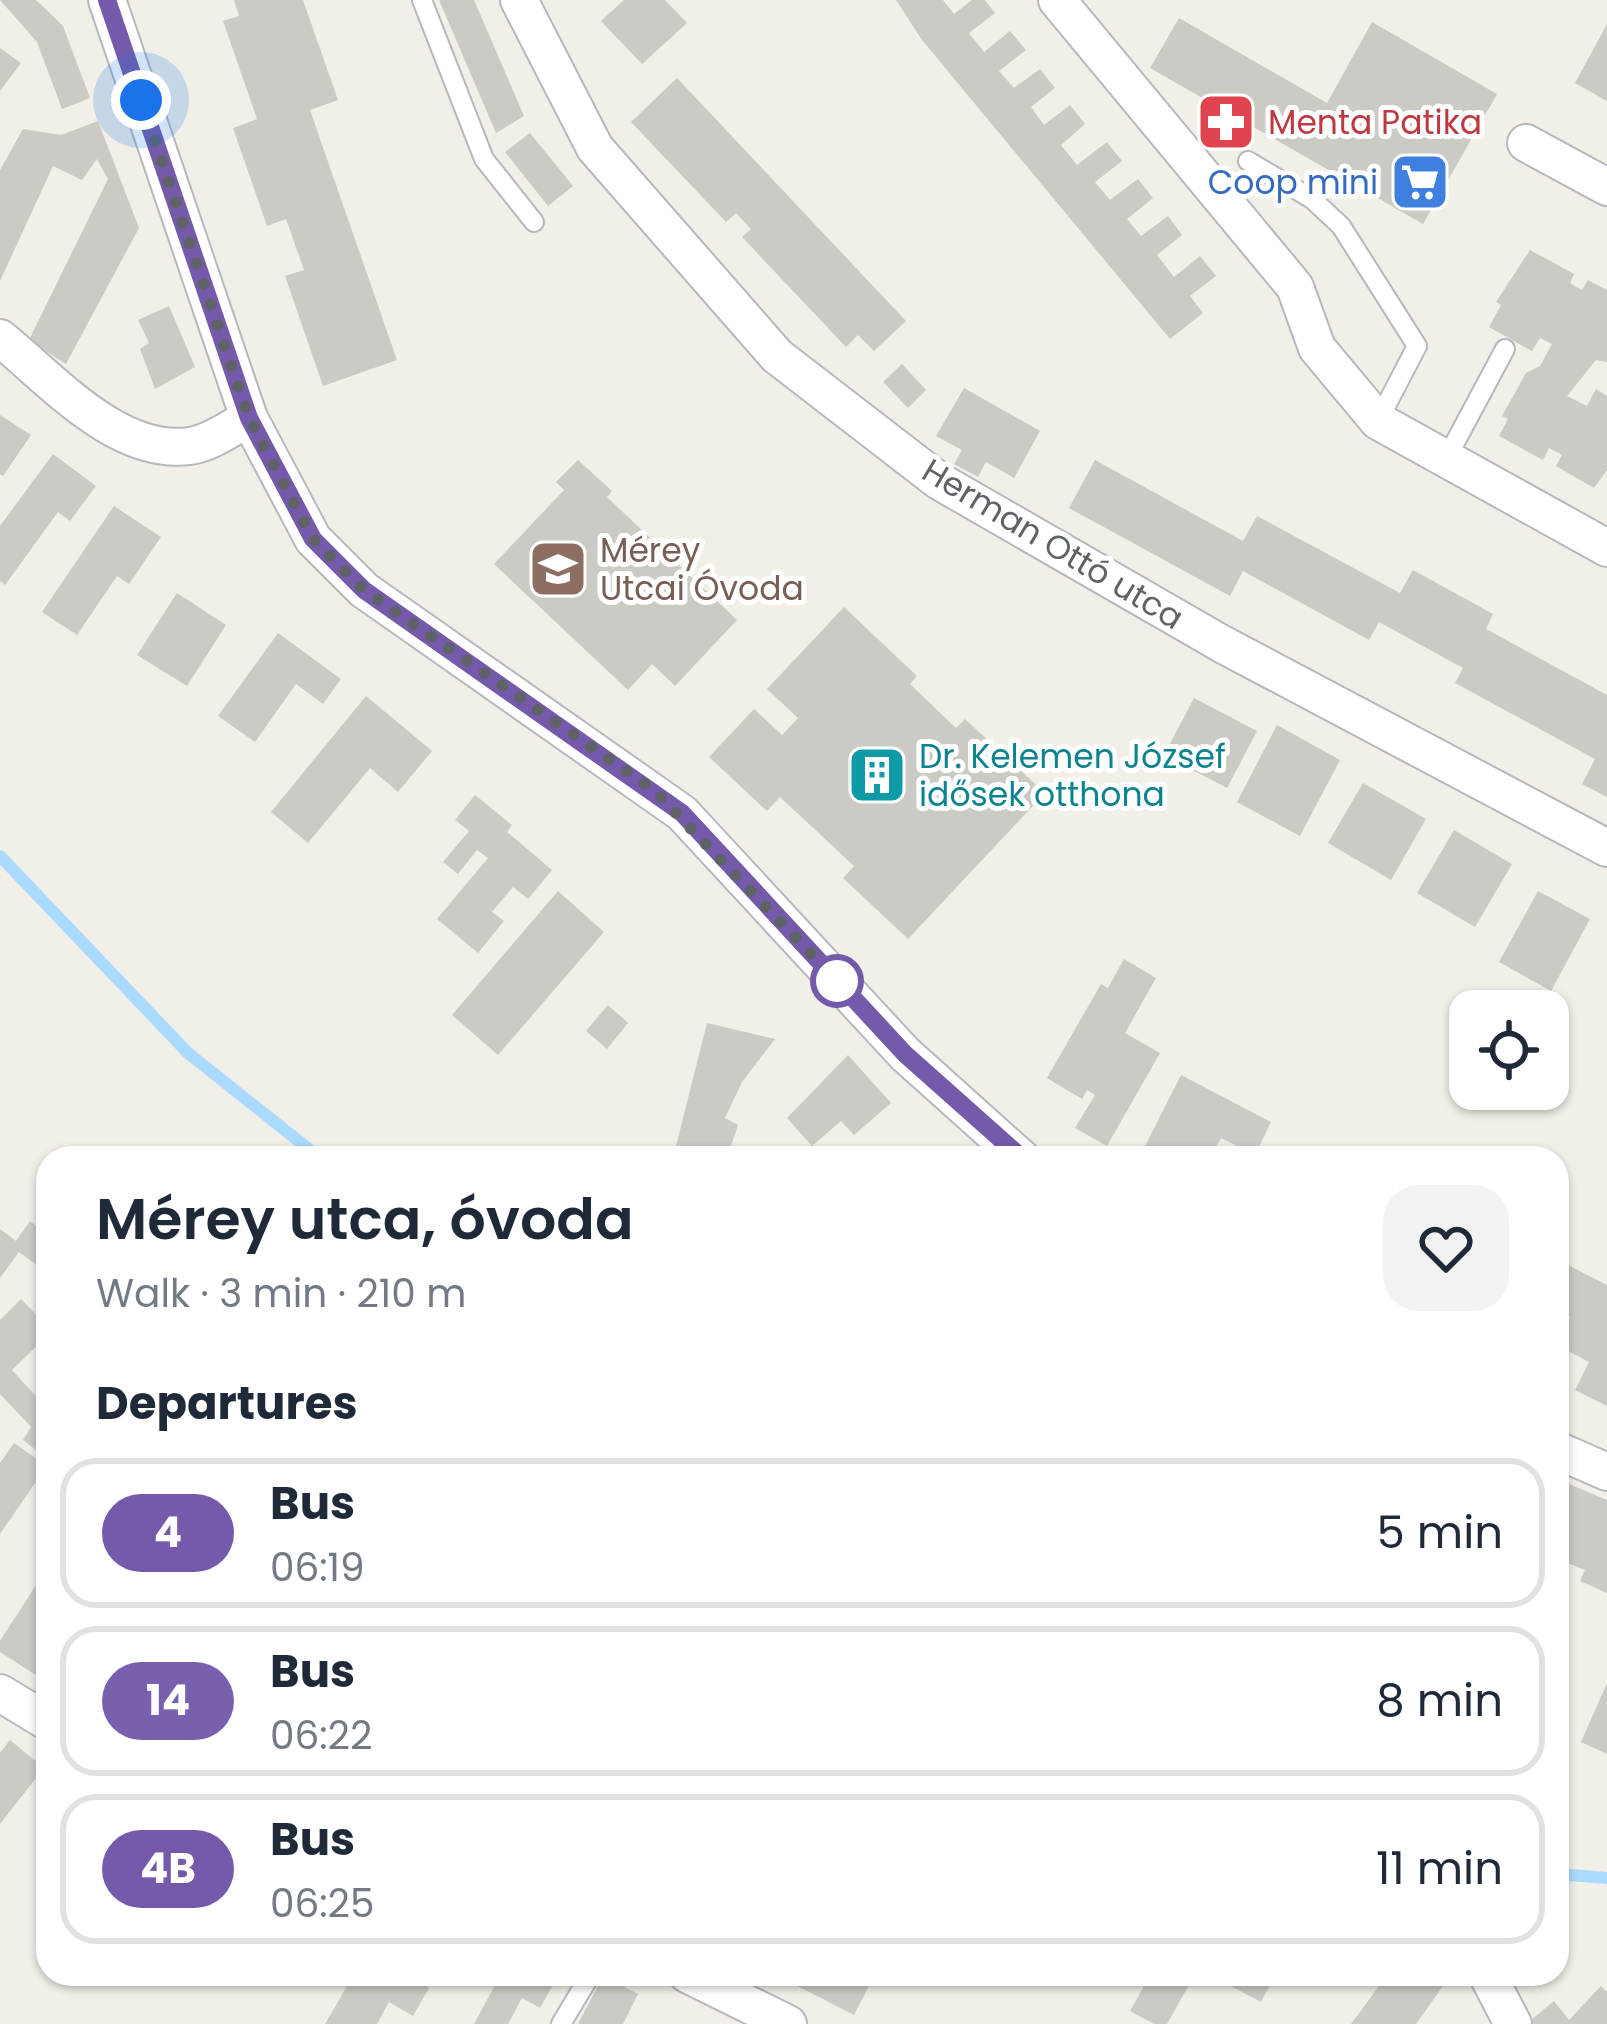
<!DOCTYPE html>
<meta charset="utf-8">
<style>
body{margin:0;font-family:Poppins,sans-serif;background:#f2f2f3;color:#1f2937;height:100vh;display:flex;flex-direction:column;font-size:45px;white-space:nowrap}
*{box-sizing:border-box;margin:0}
p{font-size:39px;color:#747a83}
.icon{flex:none;width:66px;height:66px;fill:none;stroke:currentColor;stroke-width:2;stroke-linecap:round;stroke-linejoin:round}
.map{position:relative;flex:1;overflow:hidden}
.sheet{position:absolute;left:36px;top:1146px;width:1533px;height:840px;display:flex;flex-direction:column;background:#fff;border-radius:36px;box-shadow:0 3px 9px #0004}
.sheet>*{flex:none}
.badge{padding:0 24px;border-radius:39px;font-size:42px;line-height:78px}
.fabs{position:absolute;left:1449px;top:990px;display:grid;gap:24px}
.fabs a{display:grid;place-items:center;width:120px;height:120px;border-radius:24px;background:#fff;box-shadow:0 3px 9px #0004;font-size:60px}
.you{position:absolute;width:60px;height:60px;margin:-30px;border:9px solid #fff;border-radius:50%;background:#1a73e8;box-shadow:0 0 0 18px #1a73e833}
.map>.badge{position:absolute;translate:-50% -50%;box-shadow:0 0 0 6px #fff}
h2{padding:0 60px;font-size:45px;line-height:108px}
.round{display:grid;place-items:center;flex:none;width:126px;height:126px;border-radius:36px;background:#f2f2f3}
.headline{display:flex;align-items:center;justify-content:space-between;height:204px;padding:0 60px}
h1{font-size:57px;font-weight:600;line-height:90px}
ul{padding:0;list-style:none}
li{display:flex;align-items:center;gap:36px;height:150px;margin:0 24px 18px;padding:0 36px;border:6px solid #e0e1e3;border-radius:36px}
li div{flex:1}
li b{display:block;font-size:45px}
li em{font-style:normal}
li .badge{min-width:132px;font-weight:700;text-align:center}
.map>svg:first-child{display:block}
.lines{fill:none;stroke-linecap:round;stroke-linejoin:round}
.stream{stroke:#aadaff;stroke-width:12}
.building{fill:#cccac5}
.lane-casing{stroke:#b5b8bc;stroke-width:22}
.street-casing{stroke:#b5b8bc;stroke-width:40}
.lane{stroke:#fff;stroke-width:18}
.street{stroke:#fff;stroke-width:36}
.line-casing{stroke:#fff;stroke-width:27}
.line{stroke:#755aab;stroke-width:18}
.walk{stroke:#5f6368;stroke-width:12;stroke-dasharray:0 21.6}
.stop-dot{fill:#fff;stroke:#755aab;stroke-width:6}
.labels{text-anchor:middle;dominant-baseline:central;stroke-width:10;stroke-linejoin:round;paint-order:stroke}
.health-label{font-size:33px;fill:#be3a42;stroke:#fff;text-anchor:start}
.shop-label{font-size:33px;fill:#366cbe;stroke:#fff;text-anchor:end}
.street-label{font-size:33px;fill:#5f6368;stroke:#fff}
.education-label{font-size:33px;fill:#785e54;stroke:#fff;text-anchor:start}
.culture-label{font-size:33px;fill:#0d838f;stroke:#fff;text-anchor:start}
</style>
<div class="map">
<svg width="1607" height="2024" viewBox="0 0 1607 2024">
<rect width="100%" height="100%" fill="#f1efe8"/>
<g class="lines">
<!-- stream -->
<g class="stream">
<polyline points="0,856 188,1053 320,1158"/>
<polyline points="1557,1874 1607,1878"/>
</g>
</g>
<!-- building -->
<g class="building">
<polygon points="0,0 36,0 63,26 90,98 62,109 37,42"/>
<polygon points="234,0 303,0 338,100 310,110 397,360 323,386 285,276 304,270 286,219 267,226 233,128 257,119 223,21 239,16"/>
<polygon points="439,0 474,0 524,116 496,133"/>
<polygon points="624,0 665,0 687,23 642,64 601,21"/>
<polygon points="896,0 943,0 954,14 972,0 985,0 995,13 969,33 984,52 1010,31 1026,50 999,71 1014,88 1040,69 1055,88 1031,107 1044,125 1070,105 1085,124 1061,145 1077,165 1107,142 1122,161 1095,182 1110,200 1138,179 1153,198 1127,219 1141,236 1168,216 1182,235 1157,255 1174,277 1200,256 1216,276 1190,296 1203,313 1170,339 922,40"/>
<polygon points="1179,18 1327,103 1372,22 1497,94 1423,224 1150,68"/>
<polygon points="1607,24 1607,101 1575,83"/>
<polygon points="0,48 21,63 0,91"/>
<polygon points="677,78 906,321 874,351 858,335 846,347 742,237 751,229 736,213 726,222 631,122"/>
<polygon points="98,121 139,228 66,364 29,340 108,179 97,159 82,180 53,166 0,281 0,170 23,129 61,135"/>
<polygon points="530,133 573,186 548,206 505,152"/>
<polygon points="1530,250 1574,274 1570,283 1576,287 1582,290 1588,280 1607,290 1607,362 1596,360 1567,396 1587,406 1596,389 1607,396 1607,470 1594,488 1556,466 1562,455 1549,448 1543,460 1499,436 1508,419 1502,416 1526,373 1540,366 1552,344 1540,338 1532,351 1489,327 1501,305 1496,302"/>
<polygon points="169,306 195,367 155,389 140,349 149,343 138,320"/>
<polygon points="902,364 926,390 908,408 883,382"/>
<polygon points="964,388 1040,431 1014,478 986,462 978,477 954,464 962,450 936,436"/>
<polygon points="0,415 31,435 3,476 0,474"/>
<polygon points="53,454 96,486 70,521 58,512 5,585 0,581 0,526"/>
<polygon points="578,460 612,491 607,497 737,620 675,686 652,664 628,690 494,564 564,490 556,482"/>
<polygon points="1095,460 1243,541 1257,516 1400,593 1413,570 1493,614 1486,629 1607,695 1607,797 1582,784 1595,759 1455,683 1463,668 1379,622 1369,640 1243,571 1230,596 1069,508"/>
<polygon points="114,506 161,537 129,584 117,576 77,635 42,612"/>
<polygon points="177,593 226,625 187,686 137,655"/>
<polygon points="844,607 917,676 910,684 956,728 965,719 1045,793 908,939 843,878 854,866 780,797 767,811 709,757 754,709 782,735 798,718 767,689"/>
<polygon points="278,633 341,679 323,704 296,684 255,742 218,716"/>
<polygon points="366,696 432,751 398,792 370,768 308,843 271,812"/>
<polygon points="1194,698 1257,731 1227,788 1164,755"/>
<polygon points="1277,725 1340,760 1300,836 1237,802"/>
<polygon points="1363,783 1426,819 1391,880 1328,843"/>
<polygon points="475,795 512,825 507,832 552,870 528,899 513,887 492,912 504,921 478,953 437,919 488,858 477,850 458,874 443,862 469,831 455,820"/>
<polygon points="1454,830 1512,864 1475,927 1417,893"/>
<polygon points="558,891 604,932 498,1055 452,1015"/>
<polygon points="1538,891 1590,919 1551,991 1499,962"/>
<polygon points="1124,959 1156,978 1125,1033 1160,1053 1107,1146 1075,1128 1095,1095 1087,1090 1082,1099 1047,1078 1101,984 1108,988"/>
<polygon points="608,1005 628,1023 607,1049 586,1031"/>
<polygon points="707,1023 775,1039 742,1082 725,1118 738,1125 727,1158 673,1158"/>
<polygon points="848,1055 891,1103 854,1135 841,1121 812,1146 787,1118"/>
<polygon points="1181,1075 1271,1122 1255,1155 1221,1138 1210,1158 1176,1151 1173,1158 1139,1158"/>
<polygon points="30,1221 48,1235 48,1273 19,1252 0,1278 0,1229 16,1241"/>
<polygon points="1568,1265 1607,1285 1607,1406 1575,1390 1589,1362 1557,1345 1570,1317 1557,1311 1557,1285"/>
<polygon points="21,1299 48,1327 48,1335 12,1370 44,1405 48,1399 48,1459 23,1440 31,1427 0,1394 0,1320"/>
<polygon points="14,1443 47,1466 0,1534 0,1463"/>
<polygon points="1557,1479 1607,1500 1607,1593 1580,1581 1585,1570 1557,1559"/>
<polygon points="40,1579 48,1584 48,1683 0,1652 0,1641"/>
<polygon points="1607,1683 1607,1754 1581,1742"/>
<polygon points="10,1740 44,1768 0,1824 0,1753"/>
<polygon points="354,1974 405,1974 429,1988 413,2016 389,2002 377,2024 325,2024"/>
<polygon points="491,1974 559,1974 540,2008 522,1998 508,2024 474,2024 495,1985 487,1981"/>
<polygon points="774,1974 870,1974 874,1976 854,2015"/>
<polygon points="1151,1974 1194,1976 1167,2024 1154,2024 1130,2011"/>
<polygon points="1208,1974 1276,1974 1261,2002"/>
<polygon points="1388,1974 1442,1974 1448,1979 1416,2024 1351,2024"/>
<polygon points="603,1976 638,1994 623,2024 578,2024"/>
<polygon points="1601,1986 1607,1992 1607,2024 1526,2024 1554,2001 1569,2020"/>
</g>
<g class="lines">
<!-- lane casing -->
<g class="lane-casing">
<g id="lane">
<polyline points="422,0 484,159 534,222"/>
<polyline points="1248,161 1312,199 1341,226 1417,346 1378,421"/>
<polyline points="1445,461 1505,349"/>
<polyline points="561,2024 591,1974"/>
</g>
</g>
<!-- street casing -->
<g class="street-casing">
<g id="street">
<polyline points="107,0 249,418 313,539 364,590 682,813 905,1054 1021,1158"/>
<polyline points="519,0 595,148 777,356 939,481 1222,644 1607,848"/>
<polyline points="1057,0 1295,287 1317,348 1378,421 1607,548"/>
<polyline points="1526,143 1607,187"/>
<path d="M0 338C51 379 117 456 190 446 210 443 231 428 249 418"/>
<polyline points="1557,1450 1607,1472"/>
<polyline points="0,1693 48,1722"/>
<polyline points="687,1974 788,2024"/>
<polyline points="1487,1974 1513,2024"/>
</g>
</g>
<!-- lane -->
<use href="#lane" class="lane"/>
<!-- street -->
<use href="#street" class="street"/>
</g>
<g class="lines">
<!-- line casing -->
<g class="line-casing">
<polyline id="line" points="107,0 249,418 313,539 364,590 682,813 905,1054 1022,1158"/>
</g>
<!-- line -->
<use href="#line" class="line"/>
<!-- walk -->
<polyline class="walk" points="141,100 249,418 313,539 364,590 654,790 841,985 837,981"/>
</g>
<!-- icons -->
<defs>
<g id="pharmacy-square" transform="scale(3)"><rect x="-9" y="-9" width="18" height="18" rx="4" fill="#e0444e" stroke="#fff"/><path d="M-2-6h4v4h4v4h-4v4h-4v-4h-4v-4h4Z" fill="#fff"/></g>
<g id="supermarket-square" transform="scale(3)"><rect x="-9" y="-9" width="18" height="18" rx="4" fill="#3f7fe0" stroke="#fff"/><path d="M-6-5.5h2.5l.6 2H6L4.5 2H-2.5L-4.4-4H-6ZM-1.5 3.2a1.3 1.3 0 1 0 .1 0ZM3 3.2a1.3 1.3 0 1 0 .1 0Z" fill="#fff"/></g>
<g id="school-square" transform="scale(3)"><rect x="-9" y="-9" width="18" height="18" rx="4" fill="#8d6e63" stroke="#fff"/><path d="M0-5L7-2L0 1L-7-2ZM-4 1L0 2.5L4 1V4Q0 6-4 4Z" fill="#fff"/></g>
<g id="building-square" transform="scale(3)"><rect x="-9" y="-9" width="18" height="18" rx="4" fill="#0f9aa8" stroke="#fff"/><path d="M-4-6H4V6H1V3H-1V6H-4ZM-2.5-4.3h1.7v1.8h-1.7ZM.8-4.3h1.7v1.8H.8ZM-2.5-1h1.7V.8h-1.7ZM.8-1h1.7V.8H.8Z" fill="#fff"/></g>
</defs>
<g fill-rule="evenodd">
<use href="#pharmacy-square" x="1226" y="122"/>
<use href="#supermarket-square" x="1420" y="182"/>
<use href="#school-square" x="558" y="569"/>
<use href="#building-square" x="877" y="775"/>
</g>
<!-- markers -->
<circle class="stop-dot" cx="837" cy="981" r="24"/>
<g class="labels">
<!-- health labels -->
<g class="health-label">
<text x="1268" y="122">Menta Patika</text>
</g>
<!-- shop labels -->
<g class="shop-label">
<text x="1378" y="182">Coop mini</text>
</g>
<!-- street labels -->
<g class="street-label">
<text transform="translate(1053 544) rotate(31)">Herman Ottó utca</text>
</g>
<!-- education labels -->
<g class="education-label">
<text x="600" y="550">Mérey<tspan x="600" dy="38">Utcai Óvoda</tspan></text>
</g>
<!-- culture labels -->
<g class="culture-label">
<text x="919" y="756">Dr. Kelemen József<tspan x="919" dy="38">idősek otthona</tspan></text>
</g>
</g>
</svg>
<div class="fabs">
<a><svg class="icon" aria-label="locate" viewBox="0 0 24 24"><circle cx="12" cy="12" r="6"/><path d="M12 2v4M12 18v4M2 12h4M18 12h4"/></svg></a>
</div>
<div class="you" style="left:141px;top:100px"></div>
<section class="sheet">
<div class="headline"><div><h1>Mérey utca, óvoda</h1><p>Walk · 3 min · 210 m</p></div><a class="round"><svg class="icon" aria-label="heart" viewBox="0 0 24 24"><path d="M12 20l-8-8c-3-5 5-10 8-4 3-6 11-1 8 4z"/></svg></a></div>
<h2>Departures</h2>
<ul>
<li><span class="badge" style="background:#755aab;color:#fff">4</span><div><b>Bus</b><p>06:19</p></div><em>5 min</em></li>
<li><span class="badge" style="background:#7960ae;color:#fff">14</span><div><b>Bus</b><p>06:22</p></div><em>8 min</em></li>
<li><span class="badge" style="background:#755aab;color:#fff">4B</span><div><b>Bus</b><p>06:25</p></div><em>11 min</em></li>
</ul>
</section>
</div>
